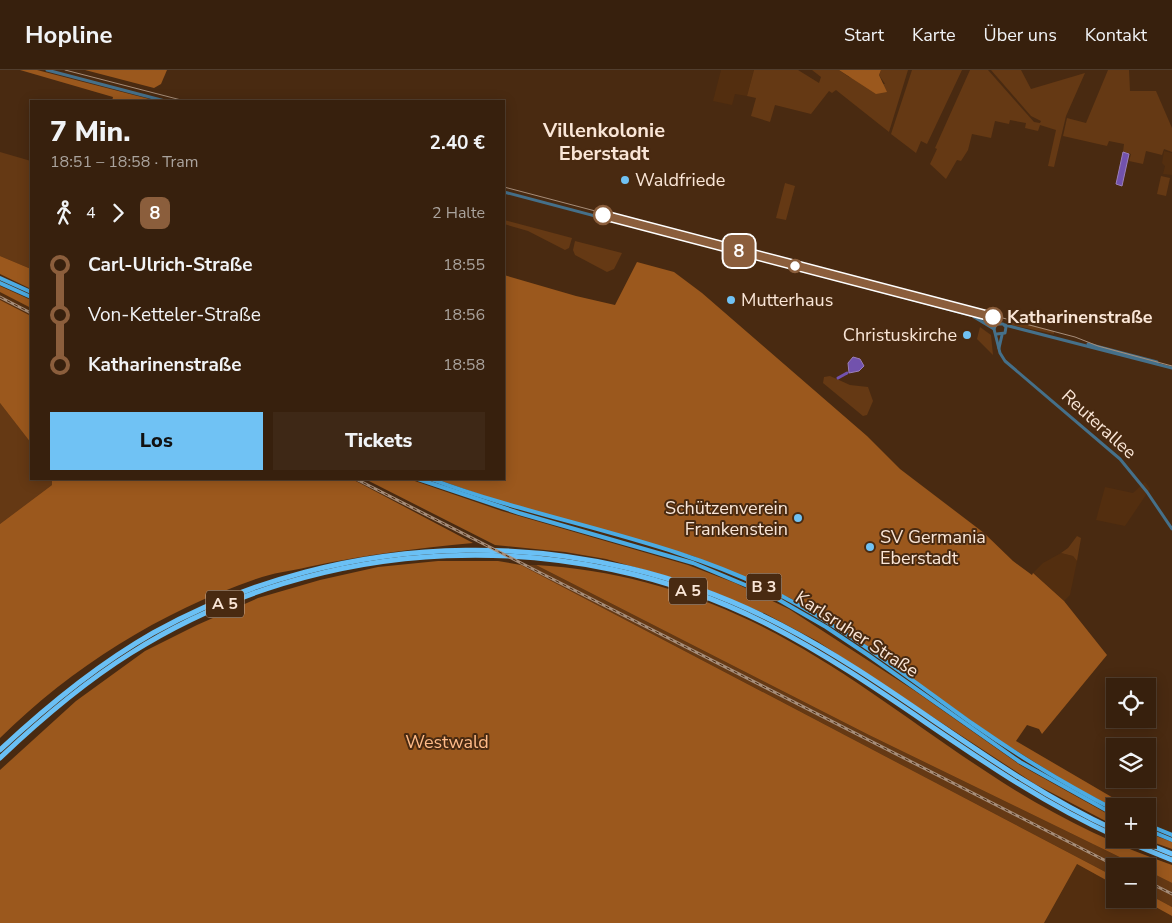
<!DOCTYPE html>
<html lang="de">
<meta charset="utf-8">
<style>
body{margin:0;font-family:"Nunito Sans",sans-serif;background:#3e2816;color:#f1f3f6;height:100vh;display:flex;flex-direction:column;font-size:19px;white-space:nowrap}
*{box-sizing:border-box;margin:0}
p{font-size:16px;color:#aaa39d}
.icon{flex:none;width:28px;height:28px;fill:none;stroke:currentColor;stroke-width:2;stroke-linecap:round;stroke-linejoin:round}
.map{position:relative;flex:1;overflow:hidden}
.drawer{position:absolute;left:30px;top:30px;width:475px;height:380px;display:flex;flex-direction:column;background:#37200d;border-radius:0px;box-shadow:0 2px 12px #0003,0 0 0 1px #513e2e}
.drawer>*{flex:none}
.badge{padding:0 10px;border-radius:8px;font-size:18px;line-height:32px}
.fabs{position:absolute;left:1106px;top:608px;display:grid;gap:10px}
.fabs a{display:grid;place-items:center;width:50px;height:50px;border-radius:0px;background:#37200d;box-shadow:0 2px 12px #0003,0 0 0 1px #513e2e;font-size:25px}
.map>.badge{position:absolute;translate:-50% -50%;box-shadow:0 0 0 2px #fff}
.legs{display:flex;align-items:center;gap:8px;height:55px;padding:0 20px;font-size:16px}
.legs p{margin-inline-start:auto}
.overview{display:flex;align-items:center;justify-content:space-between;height:85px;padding:0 20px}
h1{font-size:28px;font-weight:800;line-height:38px}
.button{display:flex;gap:10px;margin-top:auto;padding:10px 20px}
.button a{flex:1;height:58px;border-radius:0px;background:#70c2f4;color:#111;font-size:20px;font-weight:800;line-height:58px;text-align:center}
.button a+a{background:#3e2816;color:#f1f3f6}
ul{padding:0 20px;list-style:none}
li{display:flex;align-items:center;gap:18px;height:50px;font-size:19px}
li i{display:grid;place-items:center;width:8px;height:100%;margin:0 6px;background:currentColor}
li i::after{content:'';width:12px;height:12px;margin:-6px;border:4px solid;border-radius:50%;background:#37200d}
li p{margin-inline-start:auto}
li:first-child i{background:linear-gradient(#0000 50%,currentColor 0)}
li:last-child i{background:linear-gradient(currentColor 50%,#0000 0)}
header{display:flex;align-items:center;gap:30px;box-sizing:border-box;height:70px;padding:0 25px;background:#37200d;border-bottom:1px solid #513e2e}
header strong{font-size:24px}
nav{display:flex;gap:28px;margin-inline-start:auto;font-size:18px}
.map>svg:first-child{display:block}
.built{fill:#532e0f}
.green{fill:#653914}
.forest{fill:#9b581d}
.water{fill:#7252ad;stroke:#9b7eba}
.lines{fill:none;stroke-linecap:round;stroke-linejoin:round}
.canal{stroke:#7252ad;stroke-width:3}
.tertiary{stroke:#45708a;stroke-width:3}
.primary{stroke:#4cabe2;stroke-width:4}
.motorway{stroke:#6ac0f5;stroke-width:5}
.tram{stroke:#a68d79;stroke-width:1}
.rail-casing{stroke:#a68d79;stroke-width:3}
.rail{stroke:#492a11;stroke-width:1;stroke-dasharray:4;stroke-linecap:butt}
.line-1-casing{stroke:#fff;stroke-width:11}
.line-1{stroke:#8b5e3c;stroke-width:8}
.poi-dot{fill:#70c2f4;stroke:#492a11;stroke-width:2}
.stop-1-dot{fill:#fff;stroke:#8b5e3c;stroke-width:2.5}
.labels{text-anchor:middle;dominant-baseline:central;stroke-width:4;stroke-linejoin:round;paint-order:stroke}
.shield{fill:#492a11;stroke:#c5ae9c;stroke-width:1}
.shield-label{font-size:16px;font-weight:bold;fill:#fae6d7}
.poi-label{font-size:18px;fill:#fae6d7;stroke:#492a11;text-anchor:start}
.stop-label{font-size:18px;font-weight:bold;fill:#fae6d7;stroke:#492a11;text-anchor:start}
.street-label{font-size:18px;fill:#fae6d7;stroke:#492a11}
.park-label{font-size:18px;fill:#fb8;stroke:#492a11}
.quarter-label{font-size:20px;font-weight:bold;fill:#fae6d7;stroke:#492a11}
</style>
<header>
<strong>Hopline</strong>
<nav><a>Start</a><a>Karte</a><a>Über uns</a><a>Kontakt</a></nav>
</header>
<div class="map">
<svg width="1172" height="853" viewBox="0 0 1172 853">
<rect width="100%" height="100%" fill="#492a11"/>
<!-- built -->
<g class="built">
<polygon points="721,0 754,0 747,26 735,24 732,35 713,31"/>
<polygon points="1164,81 1172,83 1172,105 1163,104 1165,96 1162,93"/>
<polygon points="0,219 31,234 31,258 0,244"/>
<polygon points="1145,412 1150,419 1125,456 1096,450 1105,417 1133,423"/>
<polygon points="1061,483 1073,486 1077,491 1070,525 1064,531 1033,503 1043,493"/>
<polygon points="1077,794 1115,815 1115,829 1140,829 1172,846 1172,853 1044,853"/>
</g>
<!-- green -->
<g class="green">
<polygon points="754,0 798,0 819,13 821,7 812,0 839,0 849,7 885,14 879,5 881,0 908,0 889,62 836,20 832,23 829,21 811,44 775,35 770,52 751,46 756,28 747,26"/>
<polygon points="912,0 962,0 927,74 921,71 916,83 891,64"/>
<polygon points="970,0 988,0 1034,52 1040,53 1041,51 1031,46 991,0 1021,0 1031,19 1085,3 1066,46 1054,97 1048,96 1056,60 1040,55 1038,61 1025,58 1026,53 1010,50 1009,54 995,51 991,68 972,64 968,80 961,91 957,90 946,109 930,94 937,79 935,78"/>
<polygon points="1108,0 1129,0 1130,21 1156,21 1172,58 1172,82 1164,79 1162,85 1146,81 1143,94 1129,91 1131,84 1123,82 1124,74 1109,71 1107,76 1063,66 1067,48 1086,53"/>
<polygon points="0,82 31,91 31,199 0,186"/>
<polygon points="1161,106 1170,108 1166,126 1157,124"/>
<polygon points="785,113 795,116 786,150 776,148"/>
<polygon points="504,150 572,168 569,178 565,180 528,161 504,154"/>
<polygon points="635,150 773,187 773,190 634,155"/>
<polygon points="575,171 622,183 614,199 607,202 575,185 573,180"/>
<polygon points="801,194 977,240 969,242 802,199"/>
<polygon points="1007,248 1054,261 1054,264 1011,255 1010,252 1006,251"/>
<polygon points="980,257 991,265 993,285 977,269"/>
<polygon points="830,306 850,315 868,317 873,331 867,345 863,346 823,313 824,307"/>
<polygon points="0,333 31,373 31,409 52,409 52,415 0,454"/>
<polygon points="1077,466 1081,468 1077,491 1073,486 1061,483 1068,478"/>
<polygon points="521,495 536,495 869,665 1138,796 1115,796 1115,807"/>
<polygon points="1148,801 1172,813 1172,837 1148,824"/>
</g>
<!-- forest -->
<g class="forest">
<polygon points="20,0 37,0 157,31 112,31 113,27"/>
<polygon points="85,0 167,0 161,14 154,18"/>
<polygon points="839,0 881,0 879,5 887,22 876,24"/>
<polygon points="0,186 31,199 31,219 0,204"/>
<polygon points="637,192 674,202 702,223 867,366 900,399 984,463 1013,491 1032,505 1033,503 1064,531 1107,585 1042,664 1039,659 1027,655 1016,671 1127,736 1115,738 1073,716 996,668 855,569 790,528 693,486 493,429 436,409 504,409 504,205 576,226 615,235"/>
<polygon points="0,216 31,230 31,238 0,222"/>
<polygon points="0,230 31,246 31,373 0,333"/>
<path d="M52 409H352L473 473C417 478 363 485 308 497 291 501 272 503 256 509 160 542 72 597 0 668V454L52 415Z"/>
<polygon points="365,409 409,409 502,441 688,495 735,513 789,539 915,621 1020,695 1115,748 1115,756 1035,714 817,571 766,544 694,514 606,489 565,482 495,475"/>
<polygon points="438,491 498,491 521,495 1115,807 1115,815 1077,794 1044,853 0,853 0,700 76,631 145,581 197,555 258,528 320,510 378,497"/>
<path d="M536 495C610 499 684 519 751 551 841 594 919 659 1002 712 1054 745 1114 775 1172 795V813L1148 801V796H1138L869 665Z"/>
<polygon points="1148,763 1172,772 1172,779 1144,769 1148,769"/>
<polygon points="1148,824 1172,837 1172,846 1141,829 1148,829"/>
</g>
<!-- water -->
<g class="water">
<polygon points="1123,82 1129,84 1122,116 1116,114"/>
<polygon points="853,287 860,289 864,296 859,301 849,303 848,293"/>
</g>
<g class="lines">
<!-- canal -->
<polyline class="canal" points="838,308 847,303"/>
<!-- tertiary -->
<g class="tertiary">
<polyline points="47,0 165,31"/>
<polyline points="504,122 978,247 996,254"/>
<polyline points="974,247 994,259"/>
<polyline points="1005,255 1172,298"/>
<polyline points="997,264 1005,263 1006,257 1003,254 996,254 994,259 1000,283 1005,291 1120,389 1147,422 1172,459"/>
<polyline points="1088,274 1157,292"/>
<polyline points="999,278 1002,265"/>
</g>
<!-- primary -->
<g class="primary">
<polyline points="0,208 31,222"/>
<polyline points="0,213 31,227"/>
<polyline points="418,409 519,443 693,493 774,527 826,557 868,585 1020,692 1115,745"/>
<path d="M431 409C545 452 669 468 778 524 848 560 910 609 973 654 1019 686 1066 715 1115 740"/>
<polyline points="1148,755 1172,765"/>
<polyline points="1148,760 1172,770"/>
</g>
<!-- motorway -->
<g class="motorway">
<path d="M0 680C47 636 97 595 153 563 346 456 585 452 781 555 897 615 995 705 1115 760"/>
<path d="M0 688C41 649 83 613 131 583 321 463 570 453 769 555 890 617 991 710 1115 766"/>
<polyline points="1120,769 1172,790"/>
<polyline points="1135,769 1172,784"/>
</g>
<!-- tram -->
<g class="tram">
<polyline points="65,0 185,31"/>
<polyline points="504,117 1075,267 1098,276 1172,296"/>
</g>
<!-- rail casing -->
<g class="rail-casing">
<g id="rail">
<polyline points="0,227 31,243"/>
<polyline points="356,409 1116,796"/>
<polyline points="1148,812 1172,824"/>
</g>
</g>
<!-- rail -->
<use href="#rail" class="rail"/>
</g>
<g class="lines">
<!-- line-1 casing -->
<g class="line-1-casing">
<polyline id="line-1" points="603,145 993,247"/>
</g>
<!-- line-1 -->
<use href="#line-1" class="line-1"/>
</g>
<!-- markers -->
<g class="poi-dot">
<circle cx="625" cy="110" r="5"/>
<circle cx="731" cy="230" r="5"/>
<circle cx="967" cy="265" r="5"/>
<circle cx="798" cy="448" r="5"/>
<circle cx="870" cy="477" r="5"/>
</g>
<g class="stop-1-dot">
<circle cx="603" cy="145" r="9"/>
<circle cx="795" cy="196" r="6"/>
<circle cx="993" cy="247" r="9"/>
</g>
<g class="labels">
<!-- shield labels -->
<g class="shield">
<rect x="746.5" y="503.5" width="35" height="27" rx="4"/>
<rect x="669" y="507.5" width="38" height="27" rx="4"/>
<rect x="206" y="520.5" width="38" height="27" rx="4"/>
</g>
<g class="shield-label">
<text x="764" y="517">B 3</text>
<text x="688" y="521">A 5</text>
<text x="225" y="534">A 5</text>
</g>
<!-- poi labels -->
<g class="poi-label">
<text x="635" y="110">Waldfriede</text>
<text x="741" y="230">Mutterhaus</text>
<text x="957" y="265" text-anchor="end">Christuskirche</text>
<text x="788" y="438" text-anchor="end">Schützenverein<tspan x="788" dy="21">Frankenstein</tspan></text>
<text x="880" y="467">SV Germania<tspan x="880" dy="21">Eberstadt</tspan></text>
</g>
<!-- stop labels -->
<g class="stop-label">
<text x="1007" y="247">Katharinenstraße</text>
</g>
<!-- street labels -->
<g class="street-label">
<text transform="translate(1099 354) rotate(42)">Reuterallee</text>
<text transform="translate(857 564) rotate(33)">Karlsruher Straße</text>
</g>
<!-- park labels -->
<g class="park-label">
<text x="447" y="672">Westwald</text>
</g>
<!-- quarter labels -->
<g class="quarter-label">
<text x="604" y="60">Villenkolonie<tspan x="604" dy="23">Eberstadt</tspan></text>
</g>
</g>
</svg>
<div class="fabs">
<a><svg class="icon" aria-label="locate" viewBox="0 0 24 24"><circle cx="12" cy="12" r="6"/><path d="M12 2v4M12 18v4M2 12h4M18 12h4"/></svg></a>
<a><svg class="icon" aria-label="layers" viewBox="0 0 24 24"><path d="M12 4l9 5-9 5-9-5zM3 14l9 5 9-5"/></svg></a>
<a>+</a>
<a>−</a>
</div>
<b class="badge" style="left:739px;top:181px;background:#8b5e3c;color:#fff">8</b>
<section class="drawer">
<div class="overview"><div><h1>7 Min.</h1><p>18:51 – 18:58 · Tram</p></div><b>2.40 €</b></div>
<div class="legs"><svg class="icon" aria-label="walk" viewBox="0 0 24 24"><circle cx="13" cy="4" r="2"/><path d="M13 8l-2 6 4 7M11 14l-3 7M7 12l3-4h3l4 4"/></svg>4<svg class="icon" aria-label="forward" viewBox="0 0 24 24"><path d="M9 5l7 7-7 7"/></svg><b class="badge" style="background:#8b5e3c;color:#fff">8</b><p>2 Halte</p></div>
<ul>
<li><i style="color:#8b5e3c"></i><b>Carl-Ulrich-Straße</b><p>18:55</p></li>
<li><i style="color:#8b5e3c"></i><span>Von-Ketteler-Straße</span><p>18:56</p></li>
<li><i style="color:#8b5e3c"></i><b>Katharinenstraße</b><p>18:58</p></li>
</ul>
<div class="button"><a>Los</a><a>Tickets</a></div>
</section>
</div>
